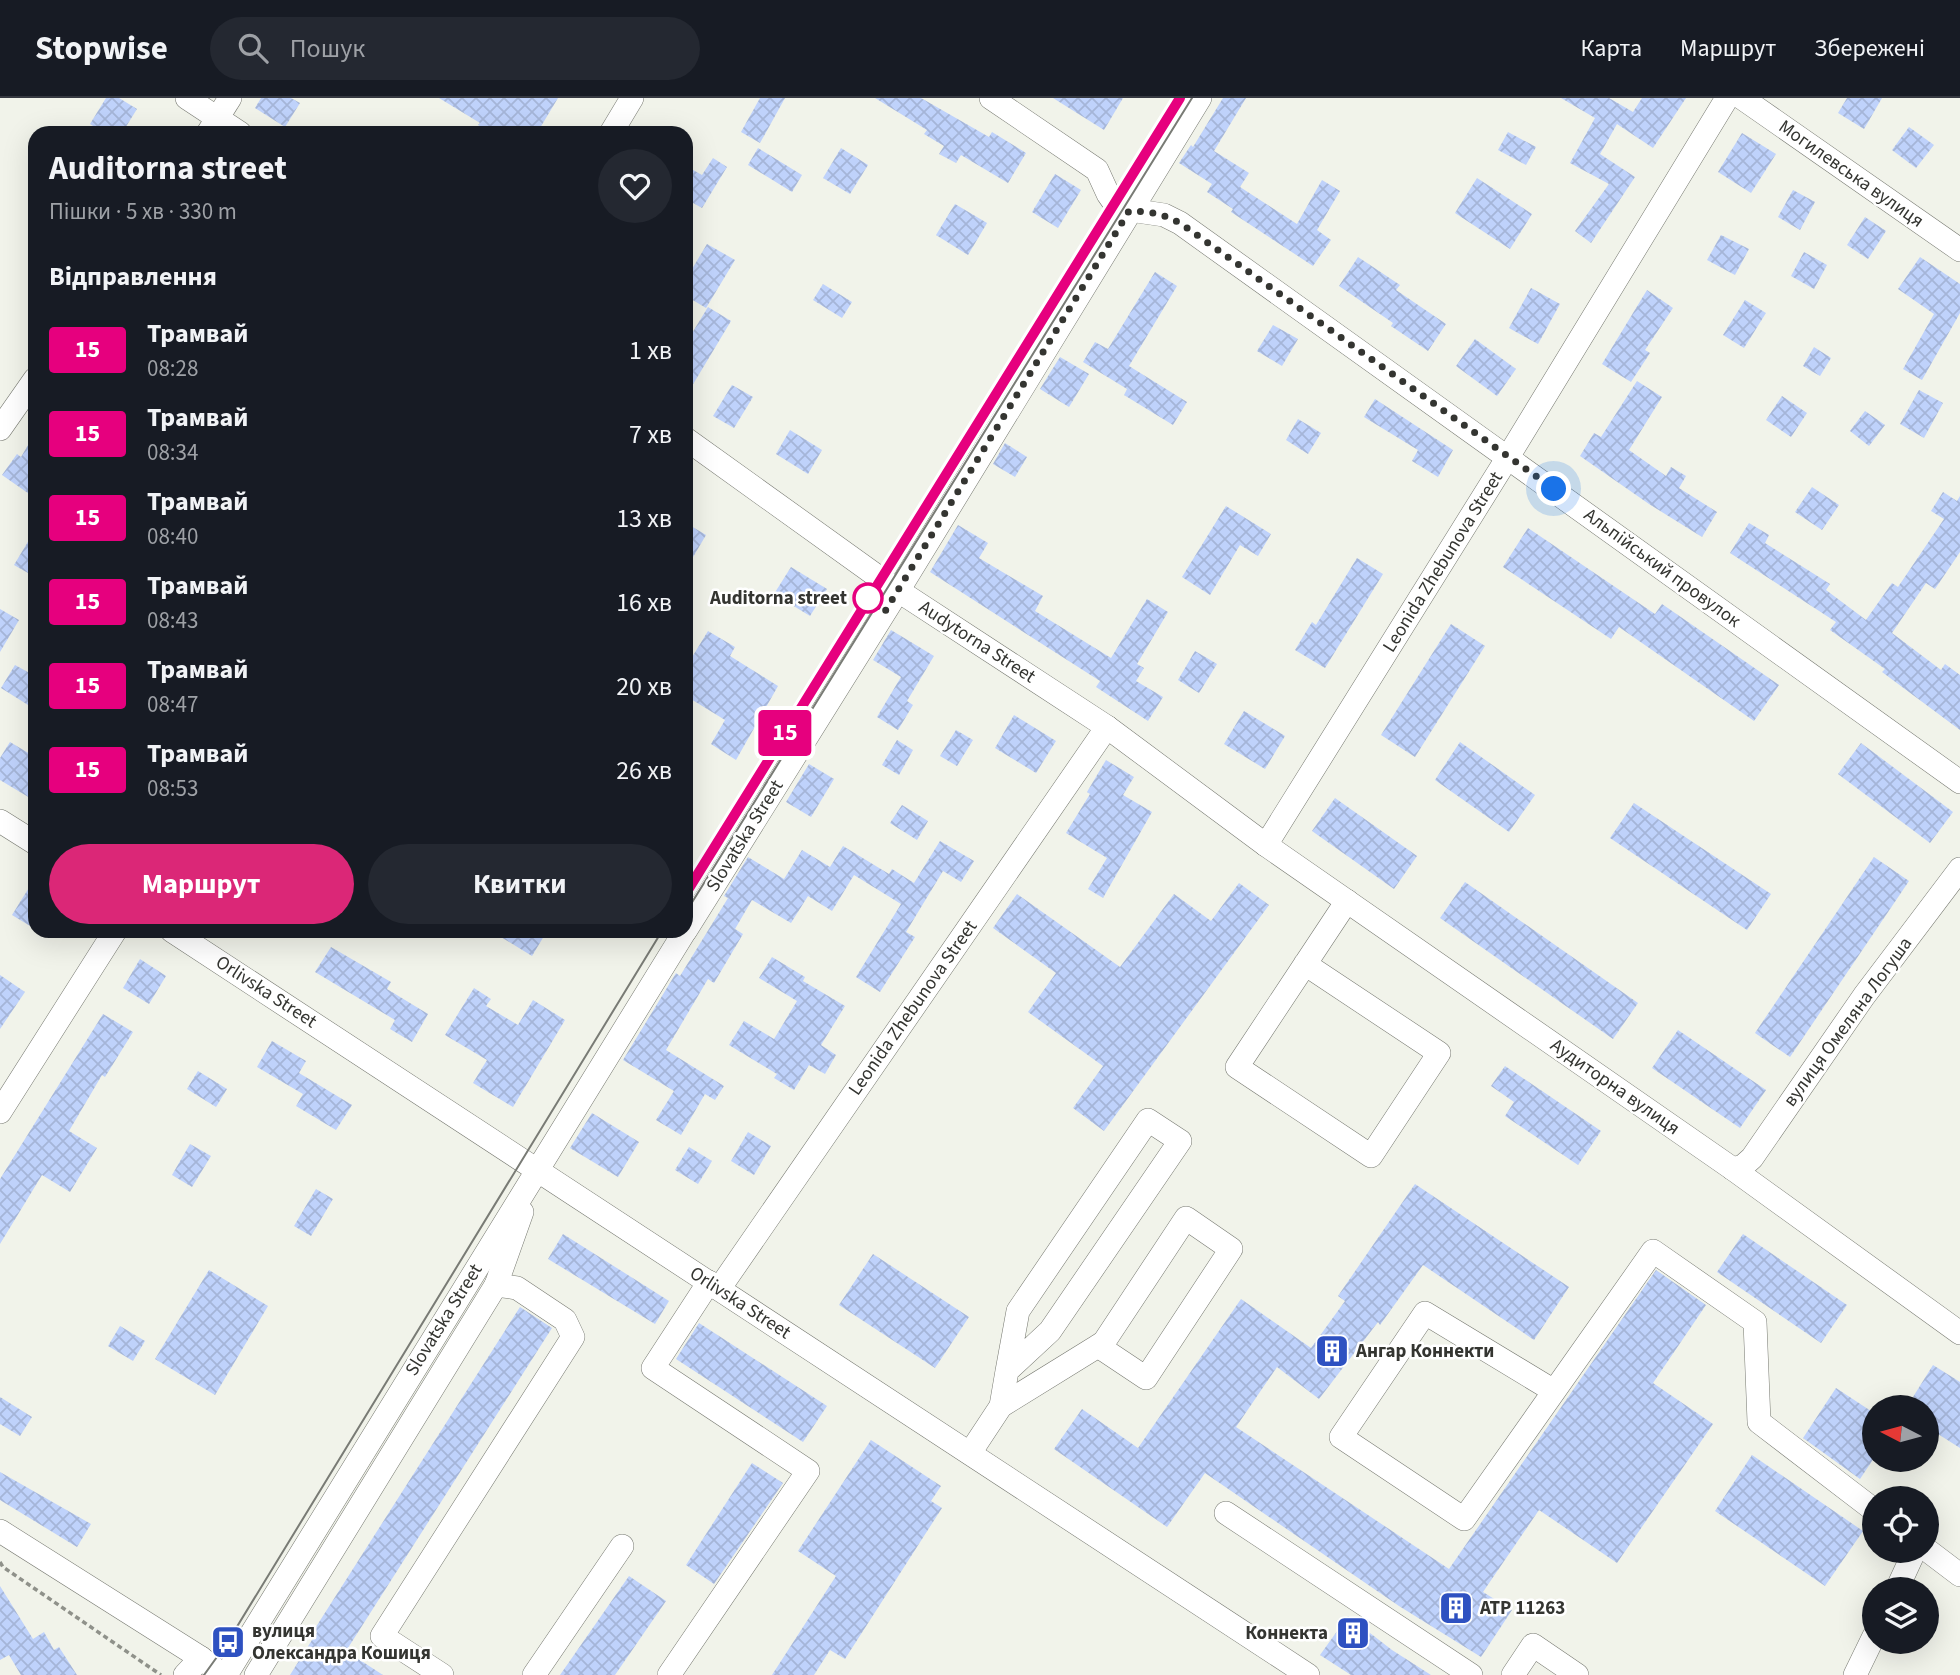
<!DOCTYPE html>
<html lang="uk">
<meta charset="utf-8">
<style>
body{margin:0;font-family:"Source Sans 3",sans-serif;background:#242831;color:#f1f3f6;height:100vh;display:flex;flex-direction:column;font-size:26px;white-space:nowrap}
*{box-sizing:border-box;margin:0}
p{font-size:23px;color:#9ea1a6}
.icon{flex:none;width:38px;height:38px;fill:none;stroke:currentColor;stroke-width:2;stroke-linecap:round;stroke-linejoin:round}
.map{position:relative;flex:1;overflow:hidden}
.sheet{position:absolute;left:28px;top:28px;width:665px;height:812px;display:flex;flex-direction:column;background:#171b24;border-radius:21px;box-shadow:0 7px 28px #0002}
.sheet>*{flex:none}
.badge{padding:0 14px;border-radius:5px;font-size:24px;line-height:46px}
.needle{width:46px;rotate:276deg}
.controls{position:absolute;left:1862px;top:1297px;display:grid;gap:14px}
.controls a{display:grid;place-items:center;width:77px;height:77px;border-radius:50%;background:#171b24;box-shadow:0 7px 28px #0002;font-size:35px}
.you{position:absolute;width:35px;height:35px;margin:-18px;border:5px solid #fff;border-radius:50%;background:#1a73e8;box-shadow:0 0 0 10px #1a73e833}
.map>.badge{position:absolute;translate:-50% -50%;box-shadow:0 0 0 4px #fff}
h2{padding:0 21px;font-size:26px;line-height:63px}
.round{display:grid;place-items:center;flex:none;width:74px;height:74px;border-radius:37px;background:#242831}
.summary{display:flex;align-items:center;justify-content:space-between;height:119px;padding:0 21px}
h1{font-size:33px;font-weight:700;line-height:52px}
.action{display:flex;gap:14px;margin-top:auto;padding:14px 21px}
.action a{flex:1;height:80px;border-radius:42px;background:#db2777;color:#fff;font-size:28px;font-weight:700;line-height:80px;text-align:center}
.action a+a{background:#242831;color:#f1f3f6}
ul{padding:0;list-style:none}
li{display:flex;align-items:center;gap:21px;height:84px;padding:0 21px}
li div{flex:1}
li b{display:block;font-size:26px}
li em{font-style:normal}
li .badge{min-width:77px;font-weight:700;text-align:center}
header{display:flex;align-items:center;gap:42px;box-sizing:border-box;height:98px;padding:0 35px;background:#171b24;border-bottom:2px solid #363941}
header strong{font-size:33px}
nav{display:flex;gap:38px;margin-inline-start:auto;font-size:24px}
.search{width:490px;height:63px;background:#242831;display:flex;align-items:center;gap:18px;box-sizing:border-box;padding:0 24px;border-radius:38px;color:#9ea1a6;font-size:26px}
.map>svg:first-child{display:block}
.building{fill:url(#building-cross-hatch)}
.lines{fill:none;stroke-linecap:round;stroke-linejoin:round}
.minor-casing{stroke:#777971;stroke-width:24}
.path{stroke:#8f918a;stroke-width:3.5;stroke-dasharray:5 3.5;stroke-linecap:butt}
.minor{stroke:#fff;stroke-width:23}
.tram{stroke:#797b75;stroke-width:2}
.line-casing{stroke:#fff;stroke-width:16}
.line{stroke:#e6007e;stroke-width:10}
.walk{stroke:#343531;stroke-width:7;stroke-dasharray:0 12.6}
.stop-dot{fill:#fff;stroke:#e6007e;stroke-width:3.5}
.labels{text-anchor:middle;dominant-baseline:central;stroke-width:5;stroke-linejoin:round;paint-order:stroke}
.street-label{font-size:19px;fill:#343531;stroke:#fff}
.stop-label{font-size:19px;font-weight:bold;fill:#343531;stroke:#fff;text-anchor:end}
.poi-label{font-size:19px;font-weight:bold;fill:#343531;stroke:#fff;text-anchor:start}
</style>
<header>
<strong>Stopwise</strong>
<div class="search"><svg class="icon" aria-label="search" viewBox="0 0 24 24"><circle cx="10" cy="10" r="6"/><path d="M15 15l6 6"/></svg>Пошук</div>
<nav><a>Карта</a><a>Маршрут</a><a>Збережені</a></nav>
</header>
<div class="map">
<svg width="1960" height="1577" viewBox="0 0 1960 1577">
<defs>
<pattern id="building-cross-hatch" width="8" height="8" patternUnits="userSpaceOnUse" patternTransform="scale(1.75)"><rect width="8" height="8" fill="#bfd2fb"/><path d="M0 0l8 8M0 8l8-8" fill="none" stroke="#a5b5d8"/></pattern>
</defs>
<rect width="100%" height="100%" fill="#f1f3ea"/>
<!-- building -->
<g class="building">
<polygon points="106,0 119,0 137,11 122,35 104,35 90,26"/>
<polygon points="261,0 291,0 300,5 285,29 255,10"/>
<polygon points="439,0 558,0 537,35 490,35 478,27 480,25"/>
<polygon points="760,0 785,0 760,45 741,34"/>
<polygon points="875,0 921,0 989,39 992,34 1026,55 1008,85 961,57 956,65 939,56 944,48 924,36 927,32"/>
<polygon points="1053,0 1123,0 1104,32"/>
<polygon points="1223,0 1246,0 1214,53 1249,75 1240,89 1297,126 1322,82 1340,93 1317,132 1331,142 1313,168 1231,114 1233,111 1207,94 1212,86 1179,65 1191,47 1193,49"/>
<polygon points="1561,0 1609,0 1633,14 1642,0 1686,0 1653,50 1617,26 1600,56 1635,79 1591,145 1575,133 1609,86 1570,65 1595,20"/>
<polygon points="1847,0 1882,0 1864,31 1838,15"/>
<polygon points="1909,29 1934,47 1916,70 1892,52"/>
<polygon points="1508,34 1536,49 1526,67 1498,52"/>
<polygon points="1742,35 1776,56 1751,95 1718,74"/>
<polygon points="758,50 802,77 792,94 748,67"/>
<polygon points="841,50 868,67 850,96 823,80"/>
<polygon points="713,60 727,69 702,110 686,101 686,68 702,77"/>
<polygon points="1055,76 1081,92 1058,130 1032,114"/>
<polygon points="1477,80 1532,116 1510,151 1455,115"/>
<polygon points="1793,92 1815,104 1800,132 1778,119"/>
<polygon points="955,106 987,125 968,157 936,137"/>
<polygon points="1865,119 1886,133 1868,161 1847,147"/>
<polygon points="1721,137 1749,151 1735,177 1707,162"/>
<polygon points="707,146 735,162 706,210 686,198 686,181"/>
<polygon points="1804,154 1827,167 1814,191 1791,178"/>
<polygon points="1358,159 1400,187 1396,192 1446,226 1428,253 1391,228 1393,225 1339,188"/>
<polygon points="1920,159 1960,186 1960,215 1922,282 1903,271 1934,216 1898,191"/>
<polygon points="1155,174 1177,188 1129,268 1187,304 1173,327 1124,297 1127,291 1083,264 1095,244 1108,251"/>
<polygon points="823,186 852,204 842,220 813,202"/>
<polygon points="1531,190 1560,206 1538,246 1509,230"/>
<polygon points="1647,192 1673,210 1645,252 1650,255 1631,284 1602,266"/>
<polygon points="1745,202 1766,215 1744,250 1723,237"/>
<polygon points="708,209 731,223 686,298 686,245"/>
<polygon points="1273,227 1298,241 1282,268 1257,253"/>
<polygon points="1475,241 1516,271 1497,298 1456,268"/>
<polygon points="1814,249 1831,260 1820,278 1803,268"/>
<polygon points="1060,259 1089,276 1069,309 1040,291"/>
<polygon points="1637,283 1662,299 1629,352 1666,378 1671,369 1686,378 1679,390 1717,414 1702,439 1649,406 1580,358 1594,335 1601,339"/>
<polygon points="732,287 753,299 734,330 713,318"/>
<polygon points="1919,292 1943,305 1924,340 1900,326"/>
<polygon points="1782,298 1807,315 1791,339 1766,322"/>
<polygon points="1375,301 1453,352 1438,379 1412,363 1418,352 1364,319"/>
<polygon points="1865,313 1885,327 1869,348 1850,333"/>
<polygon points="1298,321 1321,335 1308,356 1286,342"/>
<polygon points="790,332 822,352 808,376 776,356"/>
<polygon points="35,335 35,400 2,377 17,356 21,359"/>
<polygon points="1005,345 1027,359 1015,379 993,366"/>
<polygon points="1812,389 1839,407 1822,432 1795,414"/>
<polygon points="1943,394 1957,403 1960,398 1960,454 1935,491 1926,485 1892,535 1941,572 1945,566 1960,577 1960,632 1882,574 1885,571 1830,532 1836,524 1730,455 1749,425 1769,437 1765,445 1830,486 1826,492 1866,522 1892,485 1898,489 1944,421 1931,413"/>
<polygon points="1226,408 1271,436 1258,458 1240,447 1210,497 1182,479"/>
<polygon points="686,425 706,437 686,471"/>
<polygon points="958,427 988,445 979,460 1043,498 1035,513 1111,560 1147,501 1168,514 1137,566 1144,570 1136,583 1163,599 1148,623 1096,589 1100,583 930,474"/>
<polygon points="1528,430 1655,516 1662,506 1779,587 1754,623 1619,529 1611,541 1503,469"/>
<polygon points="35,432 35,479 14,467"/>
<polygon points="1357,460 1383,476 1325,570 1295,552 1312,524 1316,527"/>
<polygon points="791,469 827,491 810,518 774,496"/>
<polygon points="0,511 19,522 0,554"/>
<polygon points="1451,526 1485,548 1415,659 1381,637"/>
<polygon points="891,532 934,558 907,603 913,607 898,632 877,619 901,579 873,562"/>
<polygon points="708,533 735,549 730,558 778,588 736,662 711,646 725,622 686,598 686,569"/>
<polygon points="1195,553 1217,566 1199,595 1178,582"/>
<polygon points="15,567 35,578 35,596 28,607 1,590"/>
<polygon points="1244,613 1285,638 1265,671 1224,646"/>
<polygon points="1014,617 1056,643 1036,675 995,650"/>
<polygon points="956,632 973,642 957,668 940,658"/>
<polygon points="897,642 913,652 899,677 882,667"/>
<polygon points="10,644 35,659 35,703 0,682 0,660"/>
<polygon points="1460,644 1535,697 1509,734 1435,682"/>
<polygon points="1861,645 1953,714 1930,745 1838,676"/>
<polygon points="1106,662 1134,679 1123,697 1152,714 1103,800 1088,791 1107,760 1066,735 1090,696 1087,694"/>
<polygon points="809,666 834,681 811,719 786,704"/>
<polygon points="1335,700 1417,758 1394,791 1312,733"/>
<polygon points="1634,705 1771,796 1747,832 1610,740"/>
<polygon points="902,707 928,723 917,742 890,725"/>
<polygon points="940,743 974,763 961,784 943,773 906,834 915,839 880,894 856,879 901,806 854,777 832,813 808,798 791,825 752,802 735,831 743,836 714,885 708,881 666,952 724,988 715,1002 705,996 681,1037 656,1022 674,993 623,962 676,875 680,878 728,800 724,798 748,759 784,781 802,752 830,769 843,748 889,776 892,771 914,785"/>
<polygon points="1874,759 1909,783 1790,959 1755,935"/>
<polygon points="35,780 35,831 12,817"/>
<polygon points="1465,784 1638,905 1613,941 1440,820"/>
<polygon points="1239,785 1269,807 1104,1033 1073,1010 1103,968 1028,914 1056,875 993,830 1017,796 1120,869 1174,796 1211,823"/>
<polygon points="491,833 547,833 532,858"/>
<polygon points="331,849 391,884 387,891 428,916 412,944 390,931 395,922 315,874"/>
<polygon points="772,859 805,879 803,883 845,908 821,947 836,957 825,976 809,967 794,992 774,980 777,976 729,947 744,923 774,941 797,903 759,880"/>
<polygon points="140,861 166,878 149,906 123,890"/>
<polygon points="0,877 25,894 0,931"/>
<polygon points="474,890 491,901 486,908 518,927 533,902 565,922 513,1009 473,985 487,962 445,937"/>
<polygon points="103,916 133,934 105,979 102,977 69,1033 97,1050 70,1094 42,1077 0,1146 0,1081"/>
<polygon points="1678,932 1766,992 1740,1030 1652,970"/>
<polygon points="272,943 306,963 299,975 352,1007 336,1032 296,1008 303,996 257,969"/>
<polygon points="1505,968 1601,1033 1578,1067 1505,1018 1514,1004 1491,988"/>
<polygon points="198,973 227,991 216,1009 187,991"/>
<polygon points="592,1015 639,1044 618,1079 570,1050"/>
<polygon points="748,1034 771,1048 754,1077 731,1063"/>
<polygon points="190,1046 211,1058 192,1089 172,1077"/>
<polygon points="689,1049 712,1063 698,1086 675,1072"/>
<polygon points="1415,1086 1569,1189 1534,1242 1423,1167 1380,1227 1378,1224 1319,1301 1277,1269 1236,1329 1449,1471 1656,1172 1706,1207 1653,1285 1713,1326 1617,1465 1539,1412 1483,1494 1512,1512 1481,1559 1399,1508 1205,1375 1167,1429 1054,1351 1082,1311 1138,1350 1241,1201 1311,1250 1345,1203 1338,1198"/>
<polygon points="316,1091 333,1101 311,1138 294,1128"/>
<polygon points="563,1136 669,1203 655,1226 548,1161"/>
<polygon points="1743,1136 1847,1207 1821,1245 1717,1174"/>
<polygon points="873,1156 969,1219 935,1270 839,1207"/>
<polygon points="209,1172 268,1208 215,1297 155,1261"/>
<polygon points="520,1209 552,1230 346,1553 383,1577 290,1577 317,1534 314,1532"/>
<polygon points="699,1225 827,1308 803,1344 676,1261"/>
<polygon points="120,1228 145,1243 133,1263 108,1248"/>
<polygon points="1933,1267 1960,1284 1960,1350 1927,1329 1927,1308 1913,1299"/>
<polygon points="1836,1290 1874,1315 1874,1360 1860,1381 1803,1340"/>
<polygon points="0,1299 32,1319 20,1338 0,1326"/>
<polygon points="871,1342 941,1388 931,1403 942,1410 845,1561 830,1552 814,1577 772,1577 836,1478 798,1453"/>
<polygon points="1752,1357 1863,1433 1825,1488 1715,1413"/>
<polygon points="752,1365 783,1385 714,1486 686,1467"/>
<polygon points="0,1374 91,1426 77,1449 0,1402"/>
<polygon points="629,1478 666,1503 615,1577 560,1577"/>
<polygon points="0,1488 33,1541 44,1534 54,1552 59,1549 77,1577 21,1577 9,1557 0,1562"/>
<polygon points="1348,1518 1392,1552 1431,1577 1351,1577 1320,1557"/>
</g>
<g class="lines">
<!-- minor casing -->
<g class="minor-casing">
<g id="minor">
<polyline points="187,0 240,35"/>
<polyline points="991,0 1097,72 1108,96 1115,106 1123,111 1164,117 1180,125 1960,684"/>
<polyline points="1742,0 1960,152"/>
<polyline points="208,35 230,0"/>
<polyline points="611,35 632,0"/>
<polyline points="0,331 35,281"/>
<polyline points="686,341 888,486 1107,629 1266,747 1733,1071 1960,1235"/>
<polyline points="0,723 35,745"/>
<polyline points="1266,747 1508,359 1727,0"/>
<polyline points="686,832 898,493 1200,0"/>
<polyline points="172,833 1308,1577"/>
<polyline points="1305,866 1439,955 1371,1058 1237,969 1347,803"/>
<polyline points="0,1014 115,833"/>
<polyline points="1733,1071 1743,1068 1752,1060 1864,898 1960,771"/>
<polyline points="719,1191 1107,629"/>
<polyline points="1554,1293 1425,1215 1341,1339 1464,1421 1653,1153 1755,1224 1759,1324 1874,1412"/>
<polyline points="1001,1308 1098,1248 1104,1244 1186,1120 1231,1151 1146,1280 1098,1248"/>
<polyline points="970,1355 1001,1308 1007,1273 1050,1233 1180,1043 1148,1022 1018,1213 1007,1273"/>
<polyline points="1226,1415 1471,1577"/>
<polyline points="0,1433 201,1560 223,1577"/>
<polyline points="1927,1452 1960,1477"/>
<polyline points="1897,1491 1915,1452"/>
<polyline points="185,1577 201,1560"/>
<polyline points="226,1577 685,833"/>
<polyline points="256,1577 496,1187 522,1114"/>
<polyline points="442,1577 382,1538 573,1239 565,1222 517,1190 496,1187"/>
<polyline points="534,1577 622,1448"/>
<polyline points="669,1577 808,1373 653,1270 709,1184"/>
<polyline points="1513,1577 1533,1547 1577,1577"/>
<polyline points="1855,1577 1874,1538"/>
</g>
</g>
<!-- path -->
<polyline class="path" points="0,1464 3,1469 161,1577"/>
<!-- minor -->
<use href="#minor" class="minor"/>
<!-- tram -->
<g class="tram">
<polyline points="898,451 961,350"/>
<polyline points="686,814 1192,0"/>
<polyline points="204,1577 227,1545 662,833"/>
</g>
</g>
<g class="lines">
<!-- line casing -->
<g class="line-casing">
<polyline id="line" points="686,795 1180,0"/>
</g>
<!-- line -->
<use href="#line" class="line"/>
<!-- walk -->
<path class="walk" d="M868 500 884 515 1129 113C1149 113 1163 116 1180 125L1554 391"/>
</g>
<!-- icons -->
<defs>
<g id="building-square" transform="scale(1.75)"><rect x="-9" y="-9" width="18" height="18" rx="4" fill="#2e51c1" stroke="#fff"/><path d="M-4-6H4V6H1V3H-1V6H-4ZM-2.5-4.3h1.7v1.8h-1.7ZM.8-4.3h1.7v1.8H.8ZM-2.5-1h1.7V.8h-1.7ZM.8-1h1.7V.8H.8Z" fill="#fff"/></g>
<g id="bus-square" transform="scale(1.75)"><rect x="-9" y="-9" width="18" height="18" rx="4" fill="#2e51c1" stroke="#fff"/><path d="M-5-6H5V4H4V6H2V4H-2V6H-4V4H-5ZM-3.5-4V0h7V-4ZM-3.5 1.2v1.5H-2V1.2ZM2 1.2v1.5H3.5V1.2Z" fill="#fff"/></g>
</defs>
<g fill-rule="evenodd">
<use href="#building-square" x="1332" y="1253"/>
<use href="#building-square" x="1456" y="1510"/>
<use href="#building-square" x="1353" y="1535"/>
<use href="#bus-square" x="228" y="1544"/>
</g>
<!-- markers -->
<circle class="stop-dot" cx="868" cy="500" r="14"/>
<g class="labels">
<!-- street labels -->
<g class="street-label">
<text transform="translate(1851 76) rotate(35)">Могилевська вулиця</text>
<text transform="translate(1443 464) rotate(-58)">Leonida Zhebunova Street</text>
<text transform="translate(1662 470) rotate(36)">Альпійський провулок</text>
<text transform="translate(977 544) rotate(33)">Audytorna Street</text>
<text transform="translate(745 738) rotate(-58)">Slovatska Street</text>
<text transform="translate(266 894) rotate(33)">Orlivska Street</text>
<text transform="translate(913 910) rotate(-55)">Leonida Zhebunova Street</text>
<text transform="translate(1848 924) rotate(-54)">вулиця Омеляна Логуша</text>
<text transform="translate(1615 989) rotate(35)">Аудиторна вулиця</text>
<text transform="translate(740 1205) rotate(33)">Orlivska Street</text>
<text transform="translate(444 1222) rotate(-58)">Slovatska Street</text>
</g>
<!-- stop labels -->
<g class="stop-label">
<text x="847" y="500">Auditorna street</text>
</g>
<!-- poi labels -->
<g class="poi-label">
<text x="1356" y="1253">Ангар Коннекти</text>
<text x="1480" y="1510">ATP 11263</text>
<text x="252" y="1533">вулиця<tspan x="252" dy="22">Олександра Кошиця</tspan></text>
<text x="1328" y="1535" text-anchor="end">Коннекта</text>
</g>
</g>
</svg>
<div class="controls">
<a><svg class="needle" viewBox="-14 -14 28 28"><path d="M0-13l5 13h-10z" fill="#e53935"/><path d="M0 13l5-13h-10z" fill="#9ea1a6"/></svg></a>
<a><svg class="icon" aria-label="locate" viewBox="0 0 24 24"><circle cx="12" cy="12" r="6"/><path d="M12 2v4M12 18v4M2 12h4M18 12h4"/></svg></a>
<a><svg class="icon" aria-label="layers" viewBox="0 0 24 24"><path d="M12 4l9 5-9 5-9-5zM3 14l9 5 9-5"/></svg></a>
</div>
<div class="you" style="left:1554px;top:391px"></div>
<b class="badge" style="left:785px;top:635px;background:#e6007e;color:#fff">15</b>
<section class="sheet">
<div class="summary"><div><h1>Auditorna street</h1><p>Пішки · 5 хв · 330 m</p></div><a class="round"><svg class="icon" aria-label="heart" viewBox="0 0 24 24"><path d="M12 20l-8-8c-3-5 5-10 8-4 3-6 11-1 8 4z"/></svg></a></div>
<h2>Відправлення</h2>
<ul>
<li><span class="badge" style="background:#e6007e;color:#fff">15</span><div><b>Трамвай</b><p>08:28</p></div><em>1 хв</em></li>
<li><span class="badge" style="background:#e6007e;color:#fff">15</span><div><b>Трамвай</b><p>08:34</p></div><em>7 хв</em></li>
<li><span class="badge" style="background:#e6007e;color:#fff">15</span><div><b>Трамвай</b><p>08:40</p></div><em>13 хв</em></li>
<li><span class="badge" style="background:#e6007e;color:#fff">15</span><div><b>Трамвай</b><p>08:43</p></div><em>16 хв</em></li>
<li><span class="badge" style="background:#e6007e;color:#fff">15</span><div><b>Трамвай</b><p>08:47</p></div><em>20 хв</em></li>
<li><span class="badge" style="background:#e6007e;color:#fff">15</span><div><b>Трамвай</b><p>08:53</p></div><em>26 хв</em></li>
</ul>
<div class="action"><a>Маршрут</a><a>Квитки</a></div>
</section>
</div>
